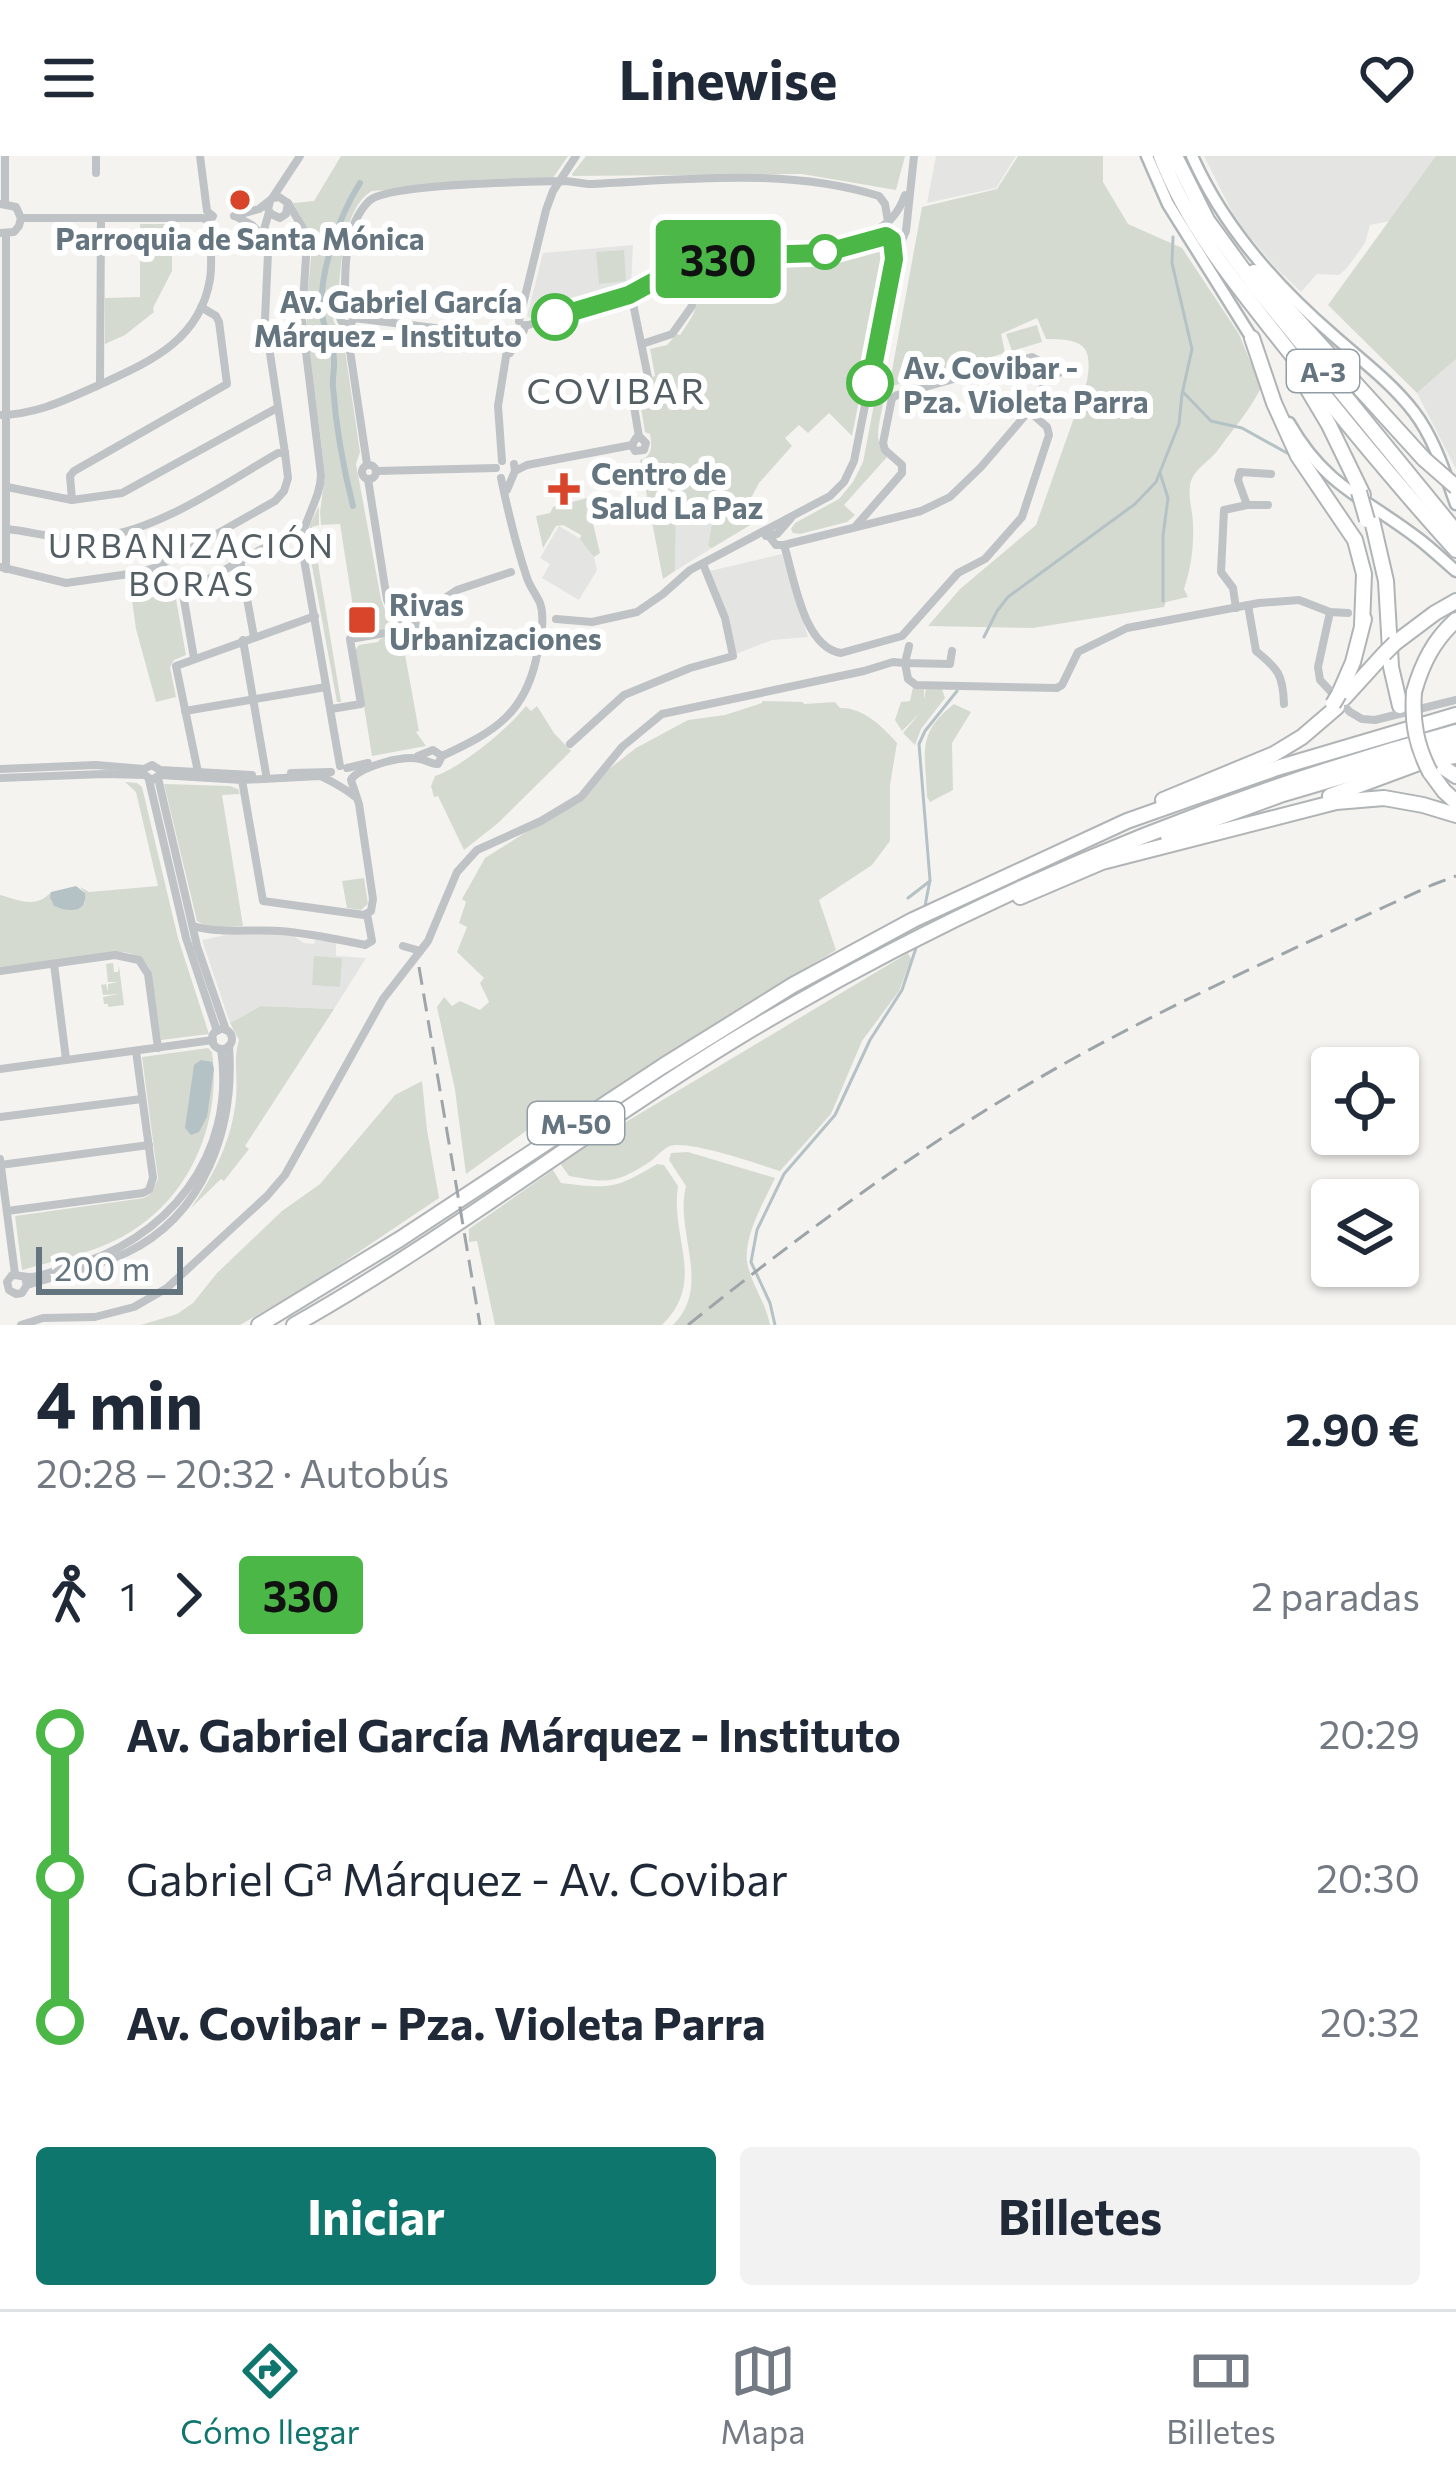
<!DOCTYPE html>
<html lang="es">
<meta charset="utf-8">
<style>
body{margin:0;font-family:Commissioner,sans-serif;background:#f2f2f3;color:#1f2937;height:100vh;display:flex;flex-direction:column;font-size:45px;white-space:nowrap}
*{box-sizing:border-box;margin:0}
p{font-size:39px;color:#747a83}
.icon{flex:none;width:66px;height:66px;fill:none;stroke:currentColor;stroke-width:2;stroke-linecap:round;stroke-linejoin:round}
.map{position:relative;height:1169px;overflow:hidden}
.details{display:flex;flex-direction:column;background:#fff;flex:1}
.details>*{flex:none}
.badge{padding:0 24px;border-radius:9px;font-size:42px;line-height:78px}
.tools{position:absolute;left:1311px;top:891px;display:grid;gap:24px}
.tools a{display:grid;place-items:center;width:108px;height:108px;border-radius:12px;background:#fff;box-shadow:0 3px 9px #0004;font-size:60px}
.scale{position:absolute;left:36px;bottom:30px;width:147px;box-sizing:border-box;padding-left:12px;border:6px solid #64757f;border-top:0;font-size:33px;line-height:42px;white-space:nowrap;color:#64757f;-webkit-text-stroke:9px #fff;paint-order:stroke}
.map>.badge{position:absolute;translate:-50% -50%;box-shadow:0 0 0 6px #fff}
.legs{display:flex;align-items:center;gap:18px;height:132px;padding:0 36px;font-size:39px}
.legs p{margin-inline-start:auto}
.overview{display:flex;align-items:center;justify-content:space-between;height:204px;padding:0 36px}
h1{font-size:66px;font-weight:700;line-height:90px}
.cta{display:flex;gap:24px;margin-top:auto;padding:24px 36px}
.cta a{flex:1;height:138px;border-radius:12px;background:#0f766e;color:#fff;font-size:48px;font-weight:700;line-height:138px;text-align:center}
.cta a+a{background:#f2f2f3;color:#1f2937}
ul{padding:0 36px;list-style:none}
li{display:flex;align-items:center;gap:42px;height:144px;font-size:45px}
li i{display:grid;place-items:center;width:18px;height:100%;margin:0 15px;background:currentColor}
li i::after{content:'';width:30px;height:30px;margin:-15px;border:9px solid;border-radius:50%;background:#fff}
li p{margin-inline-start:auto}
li:first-child i{background:linear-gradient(#0000 50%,currentColor 0)}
li:last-child i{background:linear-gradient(currentColor 50%,#0000 0)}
header{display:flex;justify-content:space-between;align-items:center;height:156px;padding:0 36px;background:#fff;font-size:54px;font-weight:700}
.tab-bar{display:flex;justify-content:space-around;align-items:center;height:168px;border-top:3px solid #e0e1e3;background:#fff;font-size:33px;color:#747a83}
.tab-bar a{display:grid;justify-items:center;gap:6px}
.tab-bar .current{color:#0f766e}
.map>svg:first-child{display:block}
.built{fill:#e4e5e3}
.green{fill:#d5dad1}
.water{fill:#b5c2c5}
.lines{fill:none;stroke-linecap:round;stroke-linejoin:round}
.stream{stroke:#b5c2c5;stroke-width:3}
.canal{stroke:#b5c2c5;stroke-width:6}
.major-casing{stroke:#b0b5b8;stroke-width:15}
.highway-casing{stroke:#b0b4b6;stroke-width:18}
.minor{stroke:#bfc3c6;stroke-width:8}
.major{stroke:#fff;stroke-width:10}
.highway{stroke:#fff;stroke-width:14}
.rail{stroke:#9ea5a9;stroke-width:3;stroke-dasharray:18 9;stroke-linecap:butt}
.highway-bridge-casing{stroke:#b0b4b6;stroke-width:18;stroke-linecap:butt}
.highway-bridge{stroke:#fff;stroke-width:14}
.line-1-casing{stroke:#fff;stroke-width:27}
.line-1{stroke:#4ab747;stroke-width:18}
.poi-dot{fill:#d8452b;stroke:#fff;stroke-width:4.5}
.stop-1-dot{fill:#fff;stroke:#4ab747;stroke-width:6}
.labels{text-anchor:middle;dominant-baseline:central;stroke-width:12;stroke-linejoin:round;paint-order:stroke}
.shield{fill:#fff;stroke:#929ea5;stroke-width:3}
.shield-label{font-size:27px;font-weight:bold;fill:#64757f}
.poi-label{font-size:30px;font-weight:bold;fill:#64757f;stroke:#fff;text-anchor:start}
.stop-label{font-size:30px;font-weight:bold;fill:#64757f;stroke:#fff;text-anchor:end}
.neighbourhood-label{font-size:33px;letter-spacing:3px;fill:#525e64;stroke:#fff}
.quarter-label{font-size:36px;letter-spacing:3px;fill:#525e64;stroke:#fff}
</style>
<header><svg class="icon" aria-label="menu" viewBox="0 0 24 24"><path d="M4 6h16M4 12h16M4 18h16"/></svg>Linewise<svg class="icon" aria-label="heart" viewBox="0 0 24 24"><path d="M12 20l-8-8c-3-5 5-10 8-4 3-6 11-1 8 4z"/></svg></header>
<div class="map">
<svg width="1456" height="1169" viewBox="0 0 1456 1169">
<rect width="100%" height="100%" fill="#f4f3f0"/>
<!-- built -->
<g class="built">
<polygon points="936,0 1016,0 996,32 927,47"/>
<polygon points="1204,0 1443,0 1401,63 1370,69 1365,87 1347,112 1339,119 1317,118 1301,136 1277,113 1237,66"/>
<polygon points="633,89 631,130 609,140 554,156 530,162 527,160 543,97"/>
<polygon points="1456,203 1456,313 1417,237"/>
<polygon points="676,357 713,360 708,390 712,392 675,415"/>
<polygon points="559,370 584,385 594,401 597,414 579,444 542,422 550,408 540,402"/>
<polygon points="782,398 808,481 772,484 736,498 729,465 710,415"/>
<polygon points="267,777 292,779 304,787 314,788 315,784 336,786 336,800 366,802 334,853 261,850 230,867 202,784 230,778"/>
</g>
<!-- green -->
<g class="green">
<path d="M341 0H568L553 22 372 35C343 51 341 111 338 141 338 149 330 160 335 168 337 171 340 172 342 174L360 296 356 308 381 443 385 454 392 461 398 460 395 470 380 475 353 479 350 453 353 451 340 368 321 369 320 356 325 318 307 172V145L312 91 309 76 293 47 314 45Z"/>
<polygon points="586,0 905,0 896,34 802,18 573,20 572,18"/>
<path d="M1018 0H1103V26L1128 68 1182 92 1239 178 1261 232C1250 254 1233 273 1218 294 1209 306 1192 314 1190 330 1188 342 1193 356 1193 368 1194 391 1191 412 1184 433L1188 441 1166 446 1164 451 1033 472 928 470 960 433 1036 369 1087 225C1093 189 1083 183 1046 183L1037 162 1001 178 1005 197 889 231 922 51 997 33Z"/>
<polygon points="1436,0 1456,0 1456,203 1417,237 1328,149"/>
<polygon points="140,68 172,68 172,115 153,152 154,156 125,179 105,188 105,142 140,141"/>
<path d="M878 85 886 87 888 96 852 280 829 257 808 277 799 269 785 282 792 290 759 327 743 357 752 368 712 392 708 390 713 360 676 357 675 415 663 423 640 304C653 300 652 289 650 278L645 276 639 240 650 233 652 221 655 220 650 193 667 189 677 178 680 179C698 152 702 149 688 118L825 104 847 99Z"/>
<polygon points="624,94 626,125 599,128 596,96"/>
<polygon points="1037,169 1042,186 1012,195 1006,178"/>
<path d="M875 243 883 247C880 267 872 286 887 301L844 349 855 359 847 366 800 378 793 377 791 373 795 367 839 343 853 326 863 306Z"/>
<polygon points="587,342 600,397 594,401 580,383 581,379 563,369 556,370 543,392 536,360 550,357 553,351"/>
<polygon points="319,350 319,369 312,371 341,546 337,546 308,388 310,368"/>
<polygon points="174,432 186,499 174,504 170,511 176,541 156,546 136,473 132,444 160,440"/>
<polygon points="398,479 402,482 419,575 416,576 426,590 372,600 355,494 359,489 378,486 380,483"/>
<polygon points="913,531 924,531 924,544 926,531 942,533 945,542 921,573 915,589 903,577 919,558 902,575 895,564 901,546 910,545"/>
<path d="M762 545 803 546 804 548 835 546 840 552C863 551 883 571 897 587L890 629V685L872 709 819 744 836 794 548 974 533 970 466 1018 455 934 437 851 444 841 452 850 460 845 480 854 489 846 480 827 484 822 457 796 467 771 459 767 466 746 462 743 485 702 582 641 609 613 636 592 688 564 725 559 762 547Z"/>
<path d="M954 548 971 556 952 587 953 634 930 646 927 641C926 599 915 578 954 548Z"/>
<path d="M526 550 531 555 537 550 554 577 571 595 497 668 464 694 438 640 434 641 431 630 435 620C460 612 506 575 526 550Z"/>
<path d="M125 626 137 627 142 631 178 782 209 878 161 884 151 815C145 802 135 797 120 796L0 811V739C19 744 36 753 51 736V745L56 751 73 754 85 747V737L80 731 89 736 158 730 136 636Z"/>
<path d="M164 628 230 630 238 633 240 638 222 639 243 770C228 770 210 774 197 765Z"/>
<polygon points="364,722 368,748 361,754 347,752 342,725"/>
<path d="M908 797 911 803 899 835 862 885 831 958 780 1015C758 1008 689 984 670 990 662 993 656 1002 648 1007 615 1028 607 1027 569 1020L559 1006Z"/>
<polygon points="314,800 342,802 340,831 312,829"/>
<polygon points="113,807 114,816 118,816 119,810 124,849 108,851 108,848 104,848 103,841 119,838 103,839 101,829 106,828 108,836 108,828 118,826 108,826 106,808"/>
<path d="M261 850 334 853 245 990 249 993 224 1025 221 1023 191 1052C214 1019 232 984 236 943 238 923 233 902 239 884L230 867Z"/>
<path d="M208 892 212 896C222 966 190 1042 127 1078 95 1097 57 1104 22 1114L15 1060 144 1042 151 1038 158 1023 142 901Z"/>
<polygon points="422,925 427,974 439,1042 311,1128 240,1169 141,1169 177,1158 193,1147 217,1117 282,1055 320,1028 395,939"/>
<path d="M688 996 775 1022C764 1046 739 1087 749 1114 755 1134 766 1148 770 1169H673C713 1129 674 1076 686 1030L669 1004 671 997Z"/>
<path d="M657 1008 664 1009 678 1030C670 1083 707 1125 662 1169H495L477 1085 469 1086V1073L553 1014 561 1027C609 1033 616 1033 657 1008Z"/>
</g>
<!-- water -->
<g class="water">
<path d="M76 730 85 737C88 758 67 756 54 750L50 742 51 736Z"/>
<polygon points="201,904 212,906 214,913 207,961 199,976 191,979 185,972 194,909"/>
</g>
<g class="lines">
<!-- stream -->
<g class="stream">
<polyline points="1183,236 1211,265 1242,272 1287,297"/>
<polyline points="1160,317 1168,342 1163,380 1163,445"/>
<polyline points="984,481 997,455 1008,441 1135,348 1156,326 1179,268 1182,238 1192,193 1172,107 1173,81"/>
<polyline points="908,742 930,725"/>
<polyline points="925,750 930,724 919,588 925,575 957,535"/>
<polyline points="775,1169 770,1147 751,1106 757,1074 784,1018 835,959 870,884 902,834 917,789"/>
</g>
<!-- canal -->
<path class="canal" d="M353 350C343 311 336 271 333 231 332 222 335 212 334 203 333 188 324 174 322 158 318 118 339 60 360 27"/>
<!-- major casing -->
<g class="major-casing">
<g id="major">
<polyline points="1147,0 1168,48 1253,184"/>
<path d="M1192 0C1223 70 1276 130 1334 180 1361 204 1392 227 1414 256 1434 282 1445 317 1456 348"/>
<path d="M1289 267C1326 332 1366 342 1420 384 1433 394 1444 405 1456 415"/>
</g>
</g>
<!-- highway casing -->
<g class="highway-casing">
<g id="highway">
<path d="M1161 0C1189 73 1240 133 1288 194 1342 262 1398 330 1456 394"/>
<polyline points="1175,0 1207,64 1255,130 1456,376"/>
<polyline points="1254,116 1424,303"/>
<polyline points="1252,182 1274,247 1298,300 1355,384 1364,418 1362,469"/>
<polyline points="1301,222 1329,269 1363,339"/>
<polyline points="1372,364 1386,425 1391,511 1400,550"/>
<polyline points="1395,487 1435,457 1456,445"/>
<path d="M1414 536C1422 507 1434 484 1456 464"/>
<polyline points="1339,538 1353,506 1364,463"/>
<polyline points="1344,542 1384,498"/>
<polyline points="1444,612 1456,620"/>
<polyline points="1430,616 1444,635 1456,646"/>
<polyline points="1330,640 1427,604 1456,600"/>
<polyline points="1163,644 1274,598 1302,581 1337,551"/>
<polyline points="1168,680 1283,638 1456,587"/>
<polyline points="1020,741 1102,706 1336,646 1384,642 1423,649 1456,659"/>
<polyline points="259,1169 400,1083 663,910 793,829 913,764 1127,665 1277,612 1456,559"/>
<path d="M294 1169C447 1083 587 973 737 882 964 745 1201 645 1456 576"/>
</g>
</g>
<!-- minor -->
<g class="minor">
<polyline points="96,17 96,0"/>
<polyline points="273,41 300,0"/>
<polyline points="5,47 5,0"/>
<path d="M288 47 304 74 307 85 302 163 321 319C320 346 301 365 302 392L340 610"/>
<polyline points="1,48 16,51 21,62"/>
<polyline points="234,60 259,53 273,42 279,41 288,47 286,58 280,62 271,58 268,53 270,45"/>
<polyline points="235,60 252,69 262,79"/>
<polyline points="21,62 203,62 209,66 213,60 207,55 200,0"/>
<polyline points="0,77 14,76 19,70 21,62"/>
<polyline points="6,79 6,413"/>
<path d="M869 79C886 69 898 60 905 39"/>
<polyline points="892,84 894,102"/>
<polyline points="631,138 649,226 644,233 632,238 639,281"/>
<circle cx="347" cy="161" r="7"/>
<path d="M345 154C345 120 342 72 369 45 388 27 533 26 566 25L588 28C683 24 786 11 879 40L885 48 888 65"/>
<polyline points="354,162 507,181"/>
<polyline points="519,165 546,54 553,35 576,0"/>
<polyline points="346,168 367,308"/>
<polyline points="525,170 629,139 682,109 756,99 823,97 886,80"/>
<polyline points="642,188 672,178 692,150 690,126 673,113"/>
<path d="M510 197C514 189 525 178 525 169"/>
<polyline points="100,228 101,62"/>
<path d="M0 259C38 258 65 244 99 229 149 206 200 185 210 123 213 104 210 85 209 66"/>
<polyline points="502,305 498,250 509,182"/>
<circle cx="369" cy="316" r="7"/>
<polyline points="377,315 496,312"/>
<polyline points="515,315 527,309 632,289 636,282 641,282 646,287 644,294 635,295 632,289"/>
<polyline points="368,323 387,444 391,453 402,462"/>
<polyline points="7,331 72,344 122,337 277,252"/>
<polyline points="507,334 515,315 514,308"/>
<polyline points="72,344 70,320 74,315 227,228 219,166 216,160 201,151"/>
<polyline points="1247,349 1238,324 1240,316 1271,318"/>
<polyline points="855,371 902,317 902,309 885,294 883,287 892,242 897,239 1032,201 1048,210 1056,208 1059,217 1050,219 1048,210"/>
<path d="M7 373C35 376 61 385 91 382 156 377 222 329 278 297H285"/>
<polyline points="766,380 777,378 791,362"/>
<path d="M769 380 776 389H784C794 421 803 491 841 497L902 480 958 417 985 403 1022 361 1049 279 1047 271 1029 255"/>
<polyline points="784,389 921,355 950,341 981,311 1029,255 1050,219"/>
<polyline points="240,404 254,481"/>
<polyline points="0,411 66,427 136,417 154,412 215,379 275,345 284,335 288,322 285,297 265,164 268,97 263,77 269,56"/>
<path d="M1248 449 1256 495C1278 513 1283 518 1284 548"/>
<polyline points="1236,452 1233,432 1221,416 1224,354 1247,349 1268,349"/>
<polyline points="1330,456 1318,511 1320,524 1350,556 1362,563 1375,564 1456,544"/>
<polyline points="556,463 592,466 637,456 663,438 690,414 830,340 844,326 854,305 894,103 906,75 914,0"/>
<polyline points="401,465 407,459 414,462 457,434 511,416"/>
<polyline points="243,484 266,618"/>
<polyline points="909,490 905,507 950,508 952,495"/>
<polyline points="194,502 184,444 185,436 303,370"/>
<polyline points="331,553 361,548 350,483 386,477 401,471 404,474 412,475 416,469 414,462"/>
<polyline points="185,555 326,531"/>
<polyline points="570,588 624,539 690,512 733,500 725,462 703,408"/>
<polyline points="418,600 433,594 442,600"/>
<polyline points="347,612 368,607"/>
<polyline points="0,613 96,609 144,613 152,609 160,614 252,619"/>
<polyline points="198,616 176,510 315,460"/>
<polyline points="291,617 331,616"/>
<path d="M0 622 104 618 145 619 152 624 160 619 242 624 320 620C328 623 347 634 354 640"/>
<polyline points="158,622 197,790 226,874"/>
<path d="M352 622C364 610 402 599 420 603 426 604 432 608 438 608L442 600C496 575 527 557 538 494 541 480 545 461 540 447 536 438 530 431 527 422 516 389 508 356 501 322"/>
<polyline points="149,624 186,782 217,875"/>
<polyline points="242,624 263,745 364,759 371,755 373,743 359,648 351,624"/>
<path d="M193 770C221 778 250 773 279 775 309 777 336 783 365 789L372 785 367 758"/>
<polyline points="403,790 420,795"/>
<polyline points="54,808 66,903"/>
<polyline points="0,815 115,799 139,804 148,818 158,892"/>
<circle cx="222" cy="883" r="10"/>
<polyline points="0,913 213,884"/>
<polyline points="0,961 142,943"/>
<polyline points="0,1003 15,1118"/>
<polyline points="0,1009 149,989"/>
<polyline points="7,1055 143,1037 149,1034 153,1022 136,895"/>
<path d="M25 1122 27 1129 22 1137 16 1138 9 1134 7 1126 12 1119C18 1119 24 1121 30 1121 41 1121 55 1114 66 1112 167 1086 237 1000 221 893"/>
<path d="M27 1129C60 1118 94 1112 126 1097 205 1059 235 972 229 890"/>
<polyline points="21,1169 43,1162 95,1161 134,1151 167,1132 267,1040 285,1019 383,843 428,785 457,716 477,694 541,665 581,641 622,591 662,558 864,515 893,506 905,507 908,523 916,529 1057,532 1062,529 1078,496 1127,472 1259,447 1299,444 1330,456 1348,457"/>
</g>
<!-- major -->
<use href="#major" class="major"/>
<!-- highway -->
<use href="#highway" class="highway"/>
<!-- rail -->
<g class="rail">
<polyline points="419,811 480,1169"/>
<path d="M688 1169C811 1070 940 976 1078 900 1193 837 1313 784 1432 729L1456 720"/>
</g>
<!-- highway-bridge casing -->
<g class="highway-bridge-casing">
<g id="highway-bridge">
<polyline points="1424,303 1456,331"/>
<polyline points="1359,336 1367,364"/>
<polyline points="1384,498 1395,487"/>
<path d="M1414 536C1412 566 1416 589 1430 616"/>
<polyline points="1333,548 1339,538"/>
</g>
</g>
<!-- highway-bridge -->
<use href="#highway-bridge" class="highway-bridge"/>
</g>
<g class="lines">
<!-- line-1 casing -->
<g class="line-1-casing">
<polyline id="line-1" points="555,161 629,139 682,110 756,99 824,97 886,80 892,84 894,103 870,227"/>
</g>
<!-- line-1 -->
<use href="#line-1" class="line-1"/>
</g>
<!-- markers -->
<g class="poi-dot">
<circle cx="240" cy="44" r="12"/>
<path d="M558 315h12v12h12v12h-12v12h-12v-12h-12v-12h12z"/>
<rect x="347" y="449" width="30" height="30" rx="6"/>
</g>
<g class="stop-1-dot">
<circle cx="825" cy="96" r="15"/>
<circle cx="555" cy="161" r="21"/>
<circle cx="870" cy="227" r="21"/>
</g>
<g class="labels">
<!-- shield labels -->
<g class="shield">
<rect x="1287" y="194" width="72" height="42" rx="9"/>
<rect x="528" y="946" width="96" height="42" rx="9"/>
</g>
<g class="shield-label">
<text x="1323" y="215">A-3</text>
<text x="576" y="967">M-50</text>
</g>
<!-- poi labels -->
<g class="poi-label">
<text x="240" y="81" text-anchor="middle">Parroquia de Santa Mónica</text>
<text x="591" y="316">Centro de<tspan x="591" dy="34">Salud La Paz</tspan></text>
<text x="389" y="447">Rivas<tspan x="389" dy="34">Urbanizaciones</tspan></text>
</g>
<!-- stop labels -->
<g class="stop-label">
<text x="522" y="144">Av. Gabriel García<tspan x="522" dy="34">Márquez - Instituto</tspan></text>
<text x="903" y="210" text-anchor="start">Av. Covibar -<tspan x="903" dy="34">Pza. Violeta Parra</tspan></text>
</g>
<!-- neighbourhood labels -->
<g class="neighbourhood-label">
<text x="192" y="388">URBANIZACIÓN<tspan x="192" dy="38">BORAS</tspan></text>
</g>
<!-- quarter labels -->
<g class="quarter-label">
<text x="617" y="233">COVIBAR</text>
</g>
</g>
</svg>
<div class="tools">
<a><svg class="icon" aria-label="locate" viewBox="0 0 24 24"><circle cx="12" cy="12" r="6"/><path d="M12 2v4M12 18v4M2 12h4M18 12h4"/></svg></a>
<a><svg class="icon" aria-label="layers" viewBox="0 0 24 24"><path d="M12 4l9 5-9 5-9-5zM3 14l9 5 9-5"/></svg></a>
</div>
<div class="scale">200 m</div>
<b class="badge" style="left:718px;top:103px;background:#4ab747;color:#111">330</b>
</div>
<section class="details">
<div class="overview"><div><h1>4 min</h1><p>20:28 – 20:32 · Autobús</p></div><b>2.90 €</b></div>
<div class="legs"><svg class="icon" aria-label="walk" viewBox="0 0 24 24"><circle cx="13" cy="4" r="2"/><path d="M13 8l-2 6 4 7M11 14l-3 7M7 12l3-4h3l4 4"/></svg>1<svg class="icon" aria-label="forward" viewBox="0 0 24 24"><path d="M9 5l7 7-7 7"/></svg><b class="badge" style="background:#4ab747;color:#111">330</b><p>2 paradas</p></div>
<ul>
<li><i style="color:#4ab747"></i><b>Av. Gabriel García Márquez - Instituto</b><p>20:29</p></li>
<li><i style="color:#4ab747"></i><span>Gabriel Gª Márquez - Av. Covibar</span><p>20:30</p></li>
<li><i style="color:#4ab747"></i><b>Av. Covibar - Pza. Violeta Parra</b><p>20:32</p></li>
</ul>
<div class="cta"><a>Iniciar</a><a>Billetes</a></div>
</section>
<nav class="tab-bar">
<a class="current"><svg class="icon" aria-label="directions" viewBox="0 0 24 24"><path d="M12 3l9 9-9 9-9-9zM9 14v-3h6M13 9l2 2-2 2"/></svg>Cómo llegar</a>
<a><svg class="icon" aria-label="map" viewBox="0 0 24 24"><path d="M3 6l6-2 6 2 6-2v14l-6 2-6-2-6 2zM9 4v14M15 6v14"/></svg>Mapa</a>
<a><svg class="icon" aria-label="tickets" viewBox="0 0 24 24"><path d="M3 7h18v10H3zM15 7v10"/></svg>Billetes</a>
</nav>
